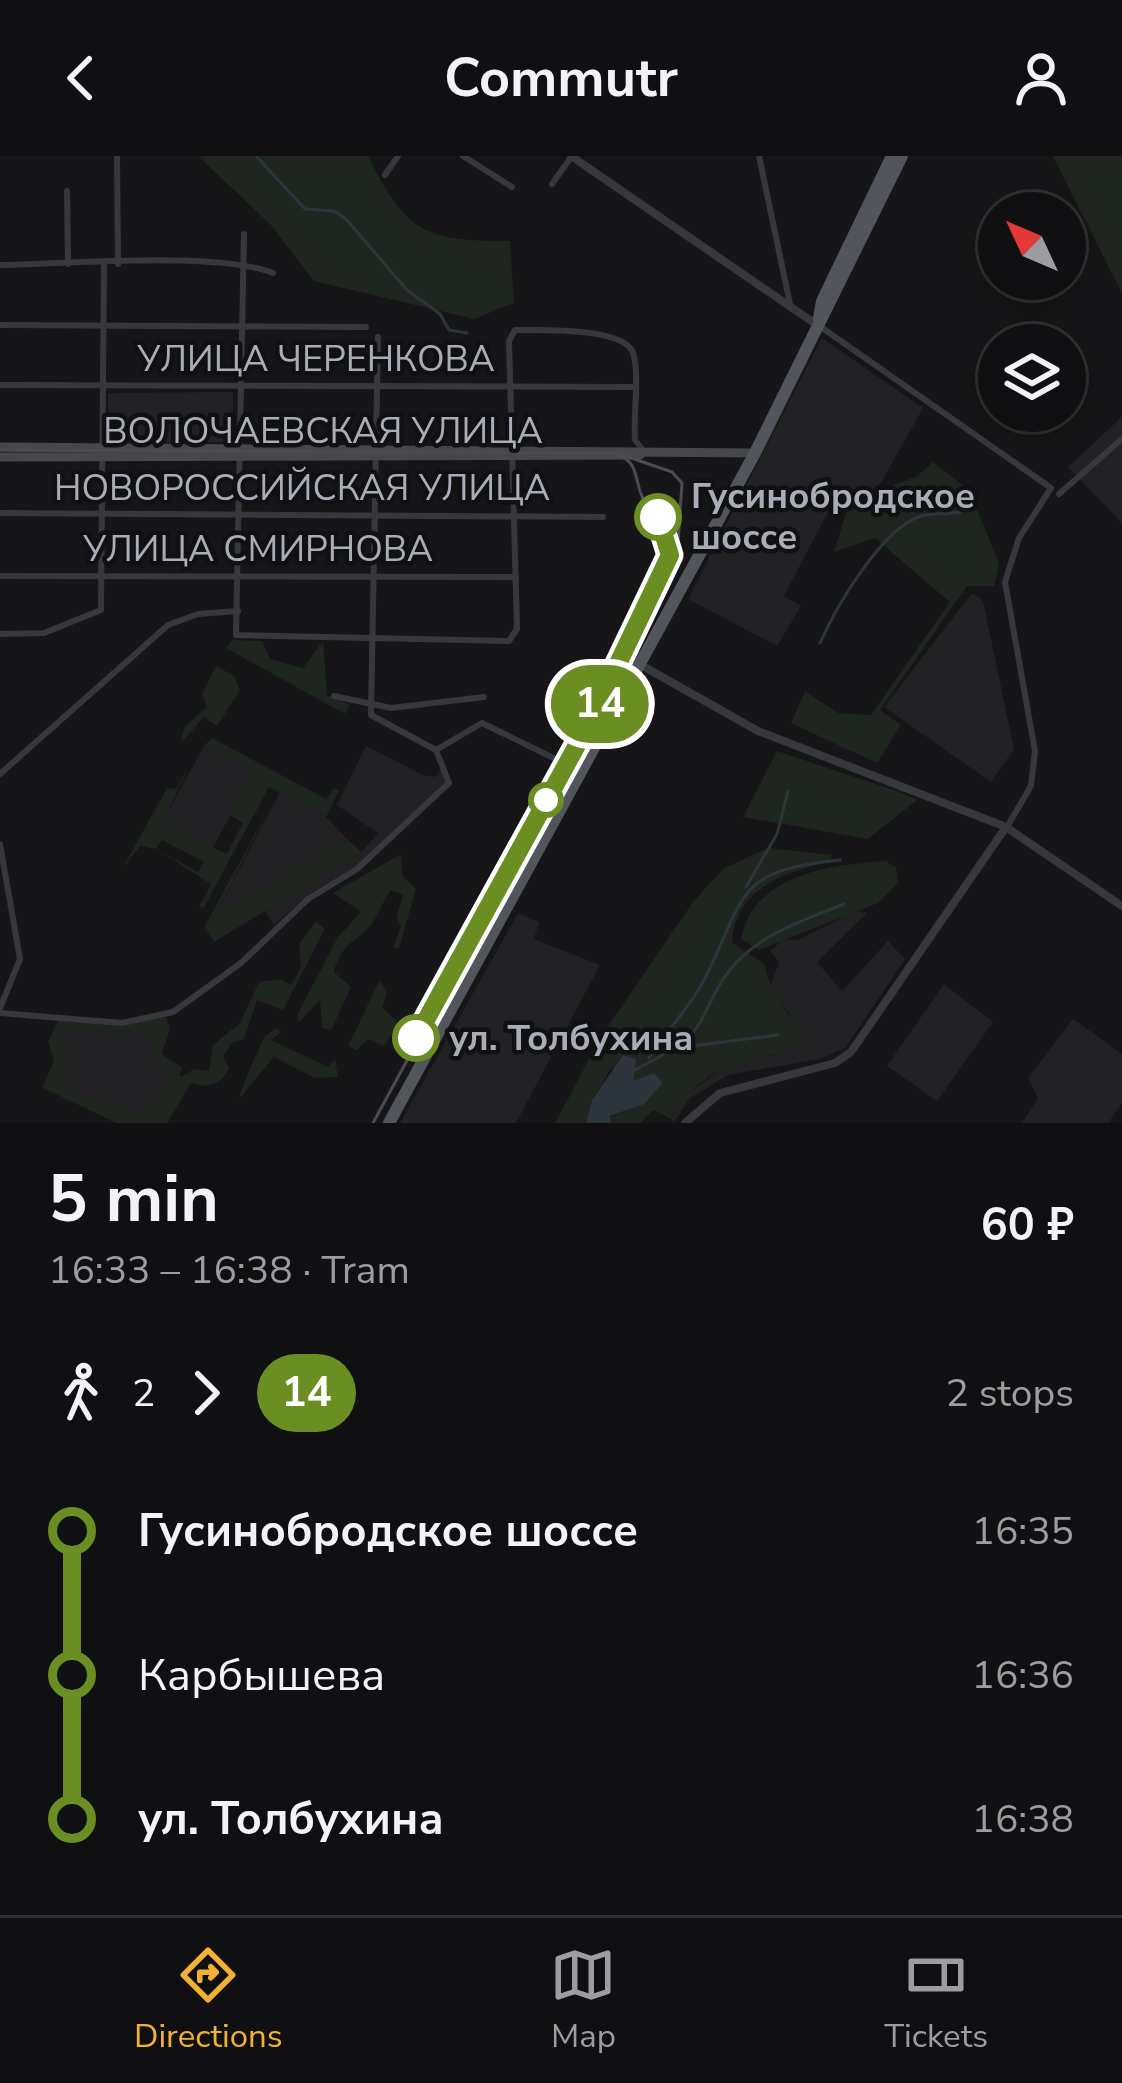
<!DOCTYPE html>
<meta charset="utf-8">
<style>
body{margin:0;font-family:"Nunito Sans",sans-serif;background:#19191b;color:#f1f3f6;height:100vh;display:flex;flex-direction:column;font-size:45px;white-space:nowrap}
*{box-sizing:border-box;margin:0}
p{font-size:39px;color:#9c9d9f}
.icon{flex:none;width:66px;height:66px;fill:none;stroke:currentColor;stroke-width:2;stroke-linecap:round;stroke-linejoin:round}
.map{position:relative;height:967px;overflow:hidden}
.sheet{display:flex;flex-direction:column;background:#101012;flex:1}
.sheet>*{flex:none}
.badge{padding:0 24px;border-radius:39px;font-size:42px;line-height:78px}
.needle{width:78px;rotate:314deg}
.tools{position:absolute;left:978px;top:36px;display:grid;gap:24px}
.tools a{display:grid;place-items:center;width:108px;height:108px;border-radius:50%;background:#101012;box-shadow:0 6px 18px #0003,0 0 0 3px #303032;font-size:60px}
.map>.badge{position:absolute;translate:-50% -50%;box-shadow:0 0 0 6px #fff}
.legs{display:flex;align-items:center;gap:18px;height:132px;padding:0 48px;font-size:39px}
.legs p{margin-inline-start:auto}
.summary{display:flex;align-items:center;justify-content:space-between;height:204px;padding:0 48px}
h1{font-size:66px;font-weight:700;line-height:90px}
ul{padding:0 48px;list-style:none}
li{display:flex;align-items:center;gap:42px;height:144px;font-size:45px}
li i{display:grid;place-items:center;width:18px;height:100%;margin:0 15px;background:currentColor}
li i::after{content:'';width:30px;height:30px;margin:-15px;border:9px solid;border-radius:50%;background:#101012}
li p{margin-inline-start:auto}
li:first-child i{background:linear-gradient(#0000 50%,currentColor 0)}
li:last-child i{background:linear-gradient(currentColor 50%,#0000 0)}
header{display:flex;justify-content:space-between;align-items:center;height:156px;padding:0 48px;background:#101012;font-size:54px;font-weight:700}
.tabs{display:flex;justify-content:space-around;align-items:center;height:168px;border-top:3px solid #303032;background:#101012;font-size:33px;color:#9c9d9f}
.tabs a{display:grid;justify-items:center;gap:6px}
.tabs .current{color:#f2b134}
.map>svg:first-child{display:block}
.built{fill:#222225}
.green{fill:#1e261f;fill-rule:evenodd}
.water{fill:#2c353c}
.lines{fill:none;stroke-linecap:round;stroke-linejoin:round}
.stream{stroke:#2c353c;stroke-width:3}
.minor{stroke:#37383d;stroke-width:6}
.tertiary{stroke:#37383d;stroke-width:8}
.secondary{stroke:#45474d;stroke-width:9}
.primary{stroke:#53555c;stroke-width:12}
.tram{stroke:#4a4c52;stroke-width:3}
.line-1-casing{stroke:#fff;stroke-width:27}
.line-1{stroke:#6b8e23;stroke-width:18}
.stop-1-dot{fill:#fff;stroke:#6b8e23;stroke-width:6}
.labels{text-anchor:middle;dominant-baseline:central;stroke-width:9;stroke-linejoin:round;paint-order:stroke}
.street-label{font-size:36px;fill:#a8adb8;stroke:#111113}
.stop-label{font-size:36px;font-weight:bold;fill:#a8adb8;stroke:#111113;text-anchor:start}
</style>
<header><svg class="icon" aria-label="back" viewBox="0 0 24 24"><path d="M15 5l-7 7 7 7"/></svg>Commutr<svg class="icon" aria-label="person" viewBox="0 0 24 24"><circle cx="12" cy="8" r="4"/><path d="M4 21q1-7 8-7t8 7"/></svg></header>
<div class="map">
<svg width="1122" height="967" viewBox="0 0 1122 967">
<rect width="100%" height="100%" fill="#161618"/>
<!-- built -->
<g class="built">
<polygon points="822,182 923,252 882,325 871,337 831,350 784,440 801,450 777,490 688,443"/>
<polygon points="233,236 233,286 108,287 108,237"/>
<polygon points="1122,261 1122,367 1068,311"/>
<polygon points="972,437 983,445 1014,593 991,626 884,551"/>
<polygon points="204,590 254,616 211,695 161,668"/>
<polygon points="366,590 423,619 435,621 443,612 447,626 363,706 308,739 274,769 264,753 362,696 378,677 337,649"/>
<polygon points="280,636 326,661 348,684 216,758"/>
<polygon points="857,754 867,757 817,806 842,835 888,785 905,803 846,891 820,903 728,919 690,942 674,966 670,962 685,939 735,904 773,899 790,858 769,834 779,806 770,795 783,784 798,784"/>
<polygon points="518,757 539,766 534,783 600,809 516,967 400,967"/>
<polygon points="944,828 993,866 937,945 887,910"/>
<polygon points="1073,863 1122,898 1122,947 1108,967 1022,967 1038,942 1028,922"/>
<polygon points="60,864 122,873 155,865 155,894 183,912 153,967 121,967 45,930 62,896 49,888"/>
</g>
<!-- green -->
<g class="green">
<path d="M198 0H368C407 77 424 85 510 85L514 147 474 163 314 125 270 68Z"/>
<polygon points="1053,0 1122,0 1122,137"/>
<polygon points="933,306 969,334 999,407 994,430 967,430 880,554 901,569 877,607 791,567 805,535 838,557 871,559 950,446 875,382 834,396 850,344 916,321"/>
<polygon points="233,484 262,485 270,503 303,512 323,485 327,539 350,549 345,558 226,492"/>
<polygon points="216,510 234,520 240,534 217,570 204,561 180,588 185,570 207,551 202,538"/>
<polygon points="212,582 326,643 334,632 339,635 326,661 269,631 204,751 199,751 211,728 158,694 198,716 204,706 162,684 156,693 140,690 122,713 167,632 176,633 188,612 162,668 227,698 243,667 230,659 253,616 204,590"/>
<polygon points="777,595 905,638 917,644 868,683 743,661"/>
<polygon points="275,641 217,756 348,684 362,696 214,786 205,770"/>
<path d="M768 692 832 699 830 705C784 717 736 732 732 786L765 809C770 838 788 855 802 881L799 888C741 913 710 901 670 962L653 954 641 967H610L608 962 644 947 663 927 645 921 636 927 612 911 592 944 586 967H555L602 879 693 746 723 713Z"/>
<path d="M401 698 402 719 416 733 399 792H393L401 770 396 762 403 739 391 734C383 744 378 761 370 770 354 787 340 789 334 816L351 831 331 874 322 872 320 844 299 866 297 859 338 781 361 756 333 737Z"/>
<path d="M885 705 896 711 898 727 878 747 759 794 741 783C753 719 828 709 885 705Z"/>
<path d="M316 766 325 773 283 854 257 844 244 883 232 887 223 900 229 912C221 929 209 933 191 927L167 967H116L42 931 54 906 48 885 59 863 114 869 166 861 170 873 162 897 181 921 194 913 209 915 213 889 240 867 259 826 280 823 291 829 301 812 299 788ZM73 873 141 875 168 919 148 960 73 939 62 926 70 903 60 880Z"/>
<polygon points="380,824 387,837 382,852 399,867 384,890 369,883 356,894 348,890"/>
<path d="M277 872 281 876 271 884 328 911 335 903 338 921 315 922 274 901 239 943C243 926 257 897 265 880Z"/>
</g>
<!-- water -->
<polygon class="water" points="623,899 636,903 633,925 654,917 663,927 644,948 610,960 610,967 586,967 592,944"/>
<g class="lines">
<!-- stream -->
<g class="stream">
<polyline points="256,0 305,53 334,55 346,63 407,134 440,158 449,174 467,177"/>
<path d="M820 487C836 451 882 372 921 360 933 357 948 358 960 356"/>
<polyline points="746,731 777,678 788,635"/>
<path d="M676 892C707 871 707 842 729 815 758 778 802 765 844 748"/>
<path d="M649 902C666 875 689 853 704 824 747 740 732 715 840 704"/>
<polyline points="631,916 676,892 778,879"/>
</g>
<!-- minor -->
<g class="minor">
<polyline points="117,0 118,108"/>
<polyline points="463,0 512,31"/>
<polyline points="759,0 790,148"/>
<polyline points="385,19 398,0"/>
<polyline points="552,28 572,0"/>
<polyline points="67,35 68,108"/>
<path d="M244 78 236 479 509 485 517 473 509 185 515 174C540 174 625 171 633 197 640 221 633 258 635 284L643 294"/>
<path d="M0 109C65 108 218 95 273 117"/>
<polyline points="0,169 366,171"/>
<polyline points="818,169 1051,332 1019,382 1005,426 1035,595 1031,630 1007,671"/>
<polyline points="378,181 371,559 436,594"/>
<polyline points="0,229 632,231"/>
<polyline points="1059,338 1122,283"/>
<polyline points="0,357 603,361"/>
<polyline points="0,420 516,421"/>
<polyline points="0,478 44,477 101,454 104,109"/>
<polyline points="334,540 391,552 484,541"/>
<polyline points="0,618 168,469 198,458 238,455"/>
<polyline points="0,688 20,803 0,852"/>
<polyline points="0,857 122,867 173,856 241,807 308,743 357,713 449,627 436,594 482,567 580,615"/>
</g>
<!-- tertiary -->
<g class="tertiary">
<polyline points="571,0 817,169"/>
<polyline points="641,509 758,575 1006,671 1122,750"/>
<polyline points="685,967 720,937 835,907 851,896 1006,671"/>
</g>
<!-- secondary -->
<g class="secondary">
<polyline points="0,291 755,297"/>
<polyline points="0,301 640,299"/>
</g>
<!-- primary -->
<g class="primary">
<polyline points="819,162 822,145 892,0"/>
<polyline points="389,967 755,297 902,0"/>
</g>
<!-- tram -->
<g class="tram">
<polyline points="0,294 617,297 672,316 682,327 678,387 626,502 373,967"/>
<path d="M617 299C637 304 635 322 641 338 650 362 671 370 670 400"/>
</g>
</g>
<g class="lines">
<!-- line-1 casing -->
<g class="line-1-casing">
<polyline id="line-1" points="416,882 592,562 670,399 658,361"/>
</g>
<!-- line-1 -->
<use href="#line-1" class="line-1"/>
</g>
<!-- markers -->
<g class="stop-1-dot">
<circle cx="658" cy="361" r="21"/>
<circle cx="546" cy="644" r="15"/>
<circle cx="416" cy="882" r="21"/>
</g>
<g class="labels">
<!-- street labels -->
<g class="street-label">
<text x="316" y="203">УЛИЦА ЧЕРЕНКОВА</text>
<text x="323" y="275">ВОЛОЧАЕВСКАЯ УЛИЦА</text>
<text x="302" y="332">НОВОРОССИЙСКАЯ УЛИЦА</text>
<text x="258" y="393">УЛИЦА СМИРНОВА</text>
</g>
<!-- stop labels -->
<g class="stop-label">
<text x="691" y="340">Гусинобродское<tspan x="691" dy="41">шоссе</tspan></text>
<text x="449" y="882">ул. Толбухина</text>
</g>
</g>
</svg>
<div class="tools">
<a><svg class="needle" viewBox="-14 -14 28 28"><path d="M0-13l5 13h-10z" fill="#e53935"/><path d="M0 13l5-13h-10z" fill="#9c9d9f"/></svg></a>
<a><svg class="icon" aria-label="layers" viewBox="0 0 24 24"><path d="M12 4l9 5-9 5-9-5zM3 14l9 5 9-5"/></svg></a>
</div>
<b class="badge" style="left:600px;top:548px;background:#6b8e23;color:#fff">14</b>
</div>
<section class="sheet">
<div class="summary"><div><h1>5 min</h1><p>16:33 – 16:38 · Tram</p></div><b>60 ₽</b></div>
<div class="legs"><svg class="icon" aria-label="walk" viewBox="0 0 24 24"><circle cx="13" cy="4" r="2"/><path d="M13 8l-2 6 4 7M11 14l-3 7M7 12l3-4h3l4 4"/></svg>2<svg class="icon" aria-label="forward" viewBox="0 0 24 24"><path d="M9 5l7 7-7 7"/></svg><b class="badge" style="background:#6b8e23;color:#fff">14</b><p>2 stops</p></div>
<ul>
<li><i style="color:#6b8e23"></i><b>Гусинобродское шоссе</b><p>16:35</p></li>
<li><i style="color:#6b8e23"></i><span>Карбышева</span><p>16:36</p></li>
<li><i style="color:#6b8e23"></i><b>ул. Толбухина</b><p>16:38</p></li>
</ul>
</section>
<nav class="tabs">
<a class="current"><svg class="icon" aria-label="directions" viewBox="0 0 24 24"><path d="M12 3l9 9-9 9-9-9zM9 14v-3h6M13 9l2 2-2 2"/></svg>Directions</a>
<a><svg class="icon" aria-label="map" viewBox="0 0 24 24"><path d="M3 6l6-2 6 2 6-2v14l-6 2-6-2-6 2zM9 4v14M15 6v14"/></svg>Map</a>
<a><svg class="icon" aria-label="tickets" viewBox="0 0 24 24"><path d="M3 7h18v10H3zM15 7v10"/></svg>Tickets</a>
</nav>
